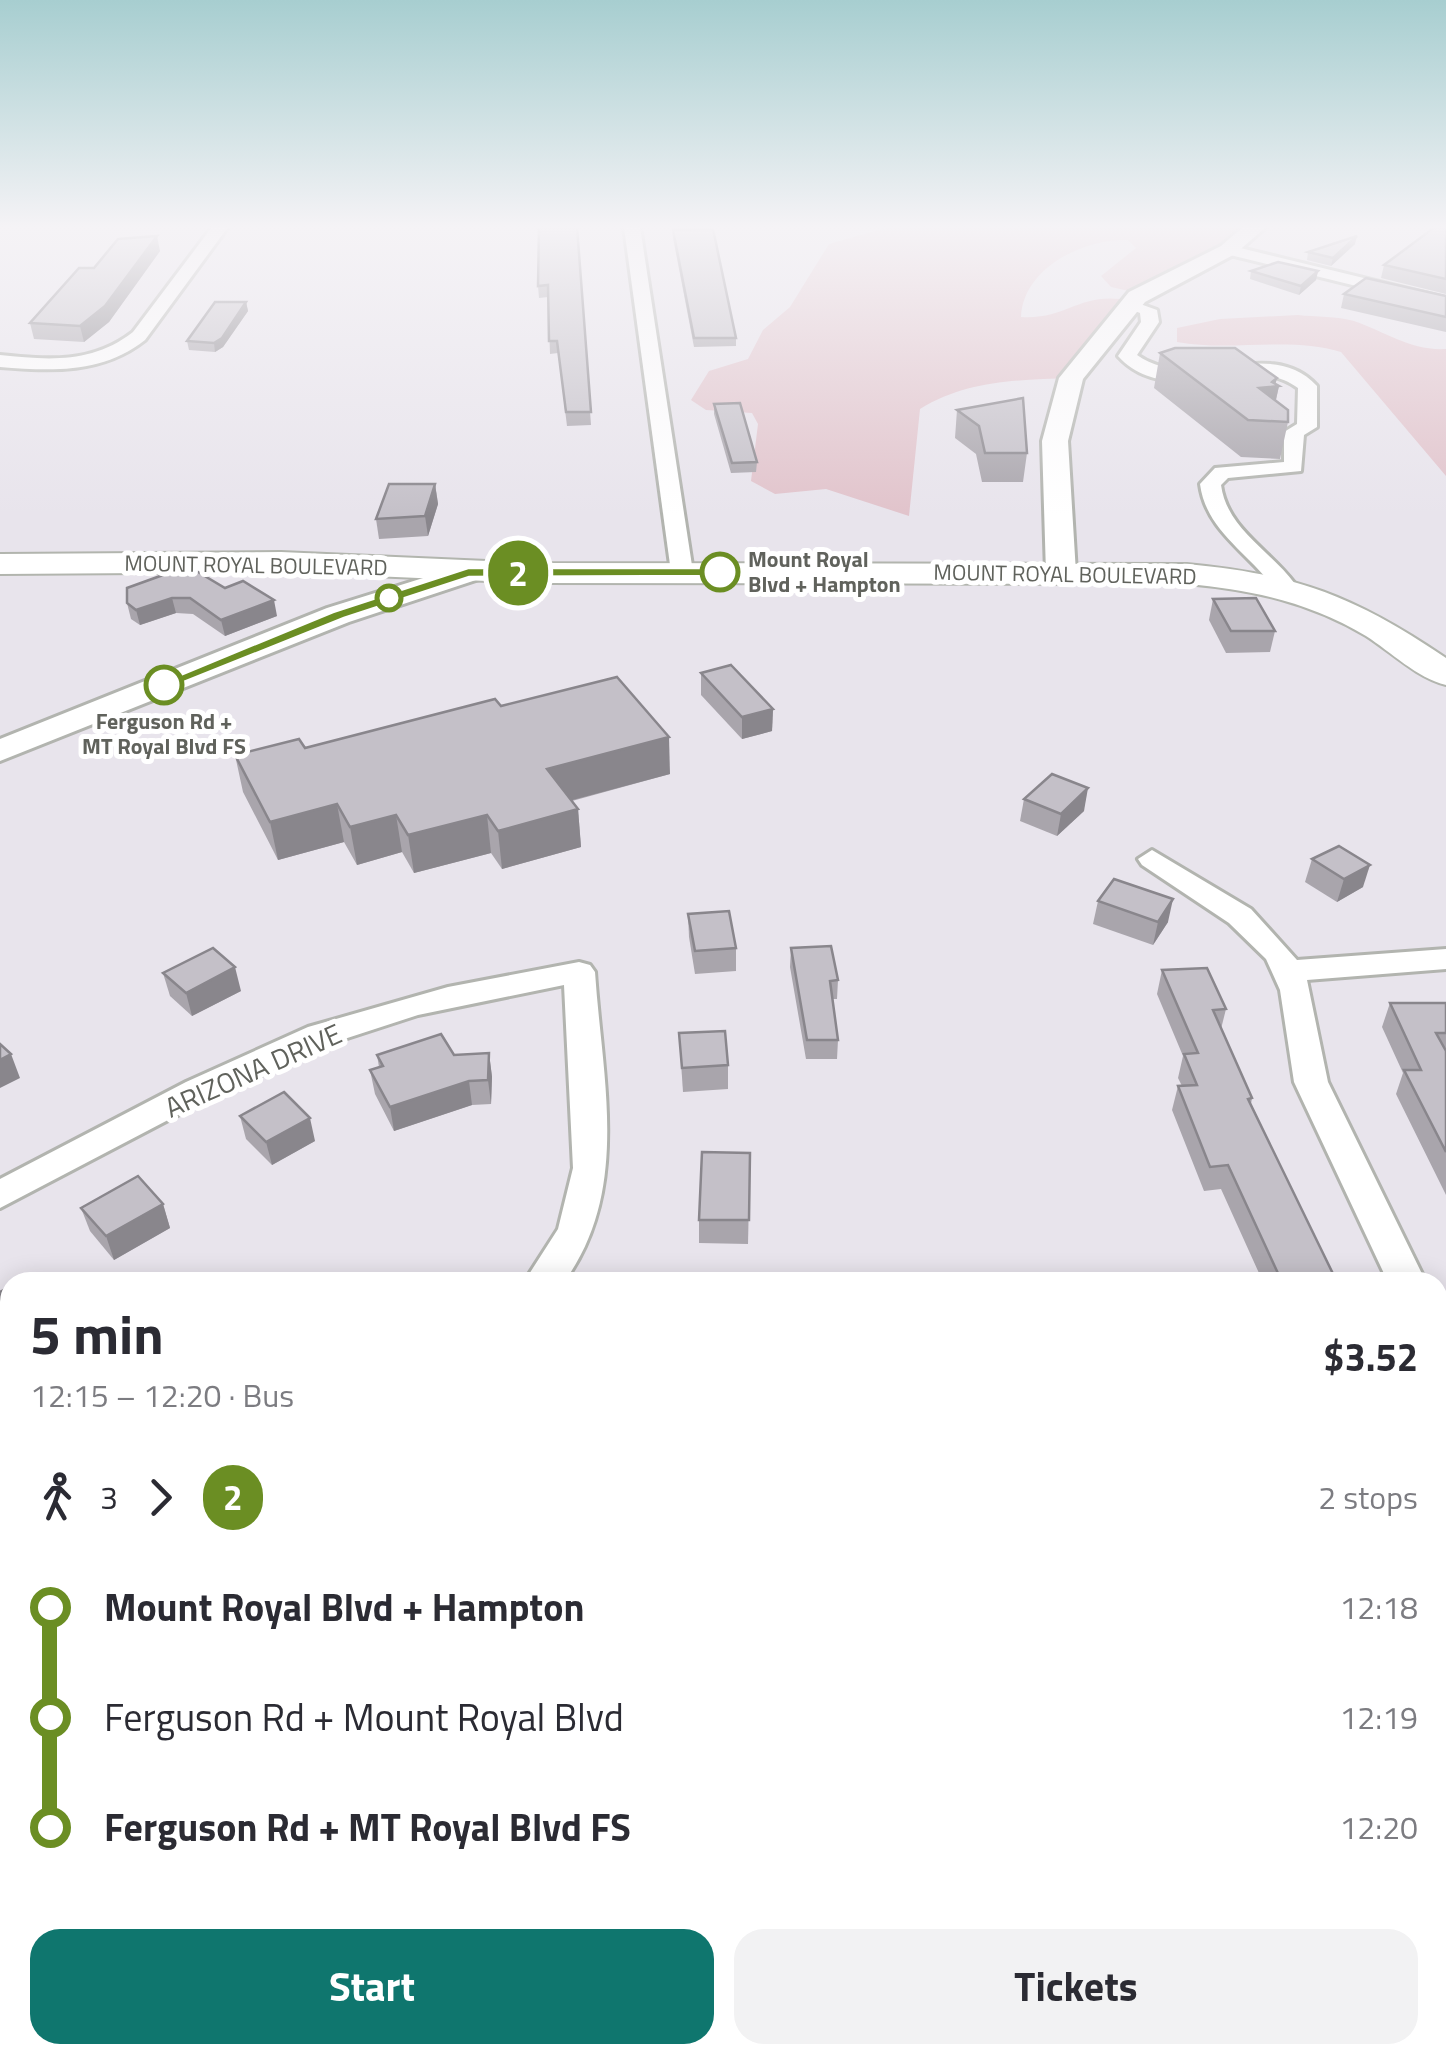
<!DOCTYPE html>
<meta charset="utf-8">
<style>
body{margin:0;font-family:"Titillium Web",sans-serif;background:#f2f2f3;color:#2b2b33;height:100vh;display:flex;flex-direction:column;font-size:38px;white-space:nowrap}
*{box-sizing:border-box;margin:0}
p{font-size:32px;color:#7c7c81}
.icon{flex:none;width:55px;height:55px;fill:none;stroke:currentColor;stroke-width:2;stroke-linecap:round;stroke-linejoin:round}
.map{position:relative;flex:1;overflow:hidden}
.panel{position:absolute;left:0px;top:1272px;width:1448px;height:792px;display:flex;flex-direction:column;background:#fff;border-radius:30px 30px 0 0;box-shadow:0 5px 25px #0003}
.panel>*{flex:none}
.badge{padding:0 20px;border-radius:32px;font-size:35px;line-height:65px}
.map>.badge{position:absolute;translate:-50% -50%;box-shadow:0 0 0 5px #fff}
.legs{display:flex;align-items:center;gap:15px;height:110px;padding:0 30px;font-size:32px}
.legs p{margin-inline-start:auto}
.head{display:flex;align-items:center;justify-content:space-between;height:170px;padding:0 30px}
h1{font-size:55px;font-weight:700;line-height:75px}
.button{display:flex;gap:20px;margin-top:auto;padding:20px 30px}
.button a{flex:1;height:115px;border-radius:30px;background:#0f766e;color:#fff;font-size:40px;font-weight:700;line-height:115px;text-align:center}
.button a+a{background:#f2f2f3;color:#2b2b33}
ul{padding:0 30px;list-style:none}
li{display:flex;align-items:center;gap:35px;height:110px;font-size:38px}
li i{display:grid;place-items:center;width:15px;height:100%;margin:0 12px;background:currentColor}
li i::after{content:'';width:25px;height:25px;margin:-12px;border:8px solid;border-radius:50%;background:#fff}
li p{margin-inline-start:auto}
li:first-child i{background:linear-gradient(#0000 50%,currentColor 0)}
li:last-child i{background:linear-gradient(currentColor 50%,#0000 0)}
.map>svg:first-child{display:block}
.green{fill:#e1c3cb}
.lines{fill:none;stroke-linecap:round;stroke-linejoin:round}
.minor-casing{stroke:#b2b4af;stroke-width:6}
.tertiary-casing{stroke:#b2b4af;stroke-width:6}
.secondary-casing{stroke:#b2b5ae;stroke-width:4}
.minor{fill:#fff;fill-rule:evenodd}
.tertiary{fill:#fff;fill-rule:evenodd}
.secondary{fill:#fff;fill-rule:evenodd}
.wall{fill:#a9a5ac}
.shaded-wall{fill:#89868c}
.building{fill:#c4c0c8;stroke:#89868c;stroke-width:2.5}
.line-1{fill:#6b8e23;stroke:#fff;stroke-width:2.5}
.stop-1-dot{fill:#fff;stroke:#6b8e23;stroke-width:5}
.labels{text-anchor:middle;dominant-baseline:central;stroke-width:10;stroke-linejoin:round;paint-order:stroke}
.far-stop-label{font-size:22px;font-weight:bold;fill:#60625c;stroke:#fff;text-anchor:start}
.far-street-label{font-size:22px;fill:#60625c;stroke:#fff}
.street-label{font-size:28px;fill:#60625c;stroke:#fff}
</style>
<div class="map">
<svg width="1446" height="2064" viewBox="0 0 1446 2064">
<rect width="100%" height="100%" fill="#e8e4ec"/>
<!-- green -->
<g class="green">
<path d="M889 227H1256L1143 294 1111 287 1101 276 1136 248 1128 240C1084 238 1023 268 1021 317 1070 320 1078 290 1133 301L1071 378C1017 380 967 380 920 409L909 516 826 489 775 494 751 481 758 424 752 413 706 410 691 400 709 371 748 359 763 330 790 307 829 244Z"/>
<path d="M1298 315C1316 317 1337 316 1354 321 1386 332 1411 351 1446 349V476L1341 352C1290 336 1231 352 1177 342V328L1220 319Z"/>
</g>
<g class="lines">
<!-- minor casing -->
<g class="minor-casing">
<g id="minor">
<path d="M212 227H228L145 340C102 374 52 371 0 367V355C48 360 92 364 133 332Z"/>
<polygon points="624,227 640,227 693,572 682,579 671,572"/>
<polygon points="1228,245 1446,298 1446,308 1222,253 1220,250"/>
<path d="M1129 300 1157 310 1159 322 1137 355C1191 394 1270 334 1317 386V427L1304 435 1301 471 1228 478 1221 485C1227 529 1270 550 1295 584L1291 589H1275C1249 553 1206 531 1200 484L1215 468 1284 462V432L1297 424 1298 388C1245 349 1169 412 1118 356L1141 322 1140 313 1120 305Z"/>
<polygon points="1152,850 1251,909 1297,960 1446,949 1446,969 1307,980 1328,1082 1426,1282 1388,1282 1294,1082 1280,990 1266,959 1229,923 1142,865 1138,859"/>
<path d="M579 962 590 965 595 972C602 1079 631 1190 564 1282H524L558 1229 573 1168 564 985 418 1015 332 1043 210 1098 0 1208V1179L186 1082 308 1027 448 987Z"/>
<polygon points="1438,1328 1446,1331 1446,1377 1438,1374"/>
<polygon points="387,2055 441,2055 440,2064 386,2064"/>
</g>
</g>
<!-- tertiary casing -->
<g class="tertiary-casing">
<g id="tertiary">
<polygon points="1243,227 1266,227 1235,254 1145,302 1083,379 1068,441 1076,573 1061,582 1050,579 1046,573 1042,441 1059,378 1129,292 1221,246"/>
<polygon points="468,564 479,567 483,573 479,579 349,622 0,761 0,739 327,608"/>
</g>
</g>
<!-- secondary casing -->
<g class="secondary-casing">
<path id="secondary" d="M281 552 534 563 1187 564C1296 574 1355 596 1446 658V685C1417 678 1391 652 1366 636 1309 602 1253 590 1187 584L534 583 281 572 0 574V554Z"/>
</g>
<!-- minor -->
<use href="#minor" class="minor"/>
<!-- tertiary -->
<use href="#tertiary" class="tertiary"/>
<!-- secondary -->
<use href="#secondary" class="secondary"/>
</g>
<!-- wall -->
<g class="wall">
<polygon points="577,227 591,425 567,426 558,353 550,354 548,297 539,298 538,286"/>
<polygon points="1446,227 1446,294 1381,278 1384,265"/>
<polygon points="673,230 736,338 736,346 694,347 673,238"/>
<polygon points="1355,244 1331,266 1307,260 1308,252"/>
<polygon points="160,251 109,322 84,342 34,339 30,323 94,268"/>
<polygon points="1251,271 1318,271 1316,280 1299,295 1250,279"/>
<polygon points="1344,294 1446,296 1446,332 1341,308"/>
<polygon points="246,302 248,311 223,347 215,352 189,350 187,341"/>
<polygon points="1160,353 1276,384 1279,386 1276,400 1288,422 1280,459 1241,457 1154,388"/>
<polygon points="714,404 757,462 756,472 731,473 714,414"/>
<polygon points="957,410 1027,453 1023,482 982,482 976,454 955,438"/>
<polygon points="435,484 438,504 428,536 379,539 376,519"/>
<polygon points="225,588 277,616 225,636 193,614 176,613 140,625 131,619 127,603"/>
<polygon points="1213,599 1275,631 1270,652 1226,653 1209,620"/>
<polygon points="701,673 773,709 772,731 742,739 701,695"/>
<polygon points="501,706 670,774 572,801 578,809 581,847 502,869 491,853 414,873 402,852 357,865 344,842 278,860 243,792 235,755 305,748"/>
<polygon points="1024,799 1084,811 1057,836 1020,821"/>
<polygon points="1312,859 1363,887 1337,902 1305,882"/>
<polygon points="1098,901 1168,922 1153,945 1093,924"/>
<polygon points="688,914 736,948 736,971 695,974 689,937"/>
<polygon points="791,948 838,980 837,999 833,999 838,1040 837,1059 806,1059 790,967"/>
<polygon points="1162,970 1226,1009 1221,1029 1252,1098 1251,1104 1337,1282 1263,1282 1221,1189 1204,1191 1172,1110 1178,1086 1182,1086 1178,1078 1183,1056 1157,994"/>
<polygon points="163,973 241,991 192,1016 170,996"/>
<polygon points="1390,1003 1446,1003 1446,1195 1396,1094 1403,1073 1382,1027"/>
<polygon points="679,1033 728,1065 728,1089 683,1092"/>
<polygon points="489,1053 492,1077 491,1104 472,1105 394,1131 375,1094 370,1070 379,1067 377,1055 454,1055"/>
<polygon points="240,1116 315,1141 272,1165 246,1139"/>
<polygon points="750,1153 748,1244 699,1243 699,1220"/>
<polygon points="163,1204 170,1228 114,1260 90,1231 81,1208"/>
<polygon points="1438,1509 1446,1529 1446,1540 1438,1556"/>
<polygon points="1446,1613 1446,1718 1438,1719 1438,1614"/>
<polygon points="1438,1781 1446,1781 1446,1828 1438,1830"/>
<polygon points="136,2055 254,2055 254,2060 223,2064 142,2064"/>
</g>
<!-- shaded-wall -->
<g class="shaded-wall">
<polygon points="157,236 160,251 109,322 84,342 80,326"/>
<polygon points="1357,236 1355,244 1331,266 1333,258"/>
<polygon points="1318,271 1316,280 1299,295 1301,286"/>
<polygon points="246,302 248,311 223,347 215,352 214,343"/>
<polygon points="1277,378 1275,386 1279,386 1271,421 1259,388"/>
<polygon points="435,484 438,504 428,536 425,516"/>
<polygon points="172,598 176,613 140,625 136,610"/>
<polygon points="274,600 277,616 225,636 221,620"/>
<polygon points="773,709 772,731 742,739 742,717"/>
<polygon points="669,737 670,774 550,806 547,769"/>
<polygon points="1088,788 1084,811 1057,836 1061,814"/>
<polygon points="337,804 344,842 278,860 270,822"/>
<polygon points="578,809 581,847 502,869 498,831"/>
<polygon points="396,815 402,852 357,865 350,827"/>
<polygon points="487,815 491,853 414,873 408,835"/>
<polygon points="1370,865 1363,887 1337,902 1344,879"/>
<polygon points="1173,899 1168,922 1153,945 1158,922"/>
<polygon points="235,967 241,991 192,1016 186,993"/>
<polygon points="489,1053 492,1077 491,1104 488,1080"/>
<polygon points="11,1054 20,1078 0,1088 0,1060"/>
<polygon points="469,1081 472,1105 394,1131 390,1107"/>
<polygon points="310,1118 315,1141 272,1165 266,1142"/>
<polygon points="163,1204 170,1228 114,1260 106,1236"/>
<polygon points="10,1320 10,1345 0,1350 0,1325"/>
<polygon points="7,1995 10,1999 10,2055 12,2055 9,2064 0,2064 0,2024"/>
</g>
<!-- building -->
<g class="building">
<polygon points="539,227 577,227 591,412 566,412 557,341 549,341 548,285 538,286"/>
<polygon points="1435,227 1446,227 1446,279 1384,265"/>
<polygon points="713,229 736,338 694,338 673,230"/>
<polygon points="157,236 105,306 80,326 30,323 79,268 94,268 118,239"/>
<polygon points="1357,236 1333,258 1308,252"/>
<polygon points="1278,262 1318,271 1301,286 1251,271"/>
<polygon points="1366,278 1446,296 1446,317 1344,294"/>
<polygon points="215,302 246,302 222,338 214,343 187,341"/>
<polygon points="1175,348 1235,348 1277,378 1272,382 1279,386 1259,388 1288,410 1288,422 1248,420 1160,353"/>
<polygon points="1023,398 1027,453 985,453 979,426 957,410"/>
<polygon points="740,403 757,462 732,463 714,404"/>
<polygon points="389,484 435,484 425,516 376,519"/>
<polygon points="188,566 225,588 243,581 274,600 221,620 190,598 172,598 136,610 127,603 127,588"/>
<polygon points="1256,598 1275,631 1231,631 1213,599"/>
<polygon points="731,665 773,709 742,717 701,673"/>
<polygon points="617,677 669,737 547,769 578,809 498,831 487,815 408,835 396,815 350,827 337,804 270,822 235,755 299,739 305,748 495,699 501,706"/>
<polygon points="1052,774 1088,788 1061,814 1024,799"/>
<polygon points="1339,846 1370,865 1344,879 1312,859"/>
<polygon points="1114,879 1173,899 1158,922 1098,901"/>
<polygon points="729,911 736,948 695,951 688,914"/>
<polygon points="831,946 838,980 830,981 838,1040 807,1040 791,948"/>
<polygon points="213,948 235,967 186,993 163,973"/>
<polygon points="1207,968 1226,1009 1213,1010 1252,1098 1248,1099 1337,1282 1282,1282 1228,1165 1210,1167 1178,1086 1197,1085 1184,1054 1198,1053 1162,970"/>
<polygon points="1390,1003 1446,1003 1446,1033 1436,1033 1446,1051 1446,1152 1404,1070 1421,1070"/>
<polygon points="725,1031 728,1065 682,1068 679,1033"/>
<polygon points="441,1034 454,1055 489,1053 488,1080 469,1081 390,1107 370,1070 383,1066 377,1055"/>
<polygon points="0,1044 11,1054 0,1060"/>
<polygon points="284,1092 310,1118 266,1142 240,1116"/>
<polygon points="702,1152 750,1153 749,1220 699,1220"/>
<polygon points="138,1176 163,1204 106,1236 81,1208"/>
<polygon points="34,1274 40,1282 18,1282"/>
<polygon points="10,1287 10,1320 0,1325 0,1292"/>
<polygon points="1438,1509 1446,1529 1446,1535 1438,1536"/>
<polygon points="1446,1613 1446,1698 1438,1698 1438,1614"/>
<polygon points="1438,1781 1446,1781 1446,1811 1440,1812 1438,1807"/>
<polygon points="0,1995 7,1995 0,2024"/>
</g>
<!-- sky -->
<linearGradient id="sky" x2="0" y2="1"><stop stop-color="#a7ced0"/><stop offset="0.44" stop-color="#f5f3f6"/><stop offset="1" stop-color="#f5f3f6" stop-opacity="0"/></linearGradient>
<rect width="1446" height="516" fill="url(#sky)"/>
<!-- line-1 -->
<polygon class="line-1" points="468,568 720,568 727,572 720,576 469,577 344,618 169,688 156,685 333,612"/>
<!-- markers -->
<g class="stop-1-dot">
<circle cx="720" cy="572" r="18"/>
<circle cx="389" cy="598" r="12"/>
<circle cx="164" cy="685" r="18"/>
</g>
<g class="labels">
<!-- far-stop labels -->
<g class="far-stop-label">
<text x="748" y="559">Mount Royal<tspan x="748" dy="25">Blvd + Hampton</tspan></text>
<text x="164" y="721" text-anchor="middle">Ferguson Rd +<tspan x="164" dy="25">MT Royal Blvd FS</tspan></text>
</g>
<!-- far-street labels -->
<g class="far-street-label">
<text transform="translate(256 565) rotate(1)">MOUNT ROYAL BOULEVARD</text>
<text transform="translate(1065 574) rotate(1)">MOUNT ROYAL BOULEVARD</text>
</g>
<!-- street labels -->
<g class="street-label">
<text transform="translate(253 1070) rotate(-24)">ARIZONA DRIVE</text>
</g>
</g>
</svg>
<b class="badge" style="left:518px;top:573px;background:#6b8e23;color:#fff">2</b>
<section class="panel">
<div class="head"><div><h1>5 min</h1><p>12:15 – 12:20 · Bus</p></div><b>$3.52</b></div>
<div class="legs"><svg class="icon" aria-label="walk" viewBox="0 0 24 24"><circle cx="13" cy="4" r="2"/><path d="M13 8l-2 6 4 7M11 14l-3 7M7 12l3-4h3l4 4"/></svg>3<svg class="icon" aria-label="forward" viewBox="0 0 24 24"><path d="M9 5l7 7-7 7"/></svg><b class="badge" style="background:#6b8e23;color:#fff">2</b><p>2 stops</p></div>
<ul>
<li><i style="color:#6b8e23"></i><b>Mount Royal Blvd + Hampton</b><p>12:18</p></li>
<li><i style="color:#6b8e23"></i><span>Ferguson Rd + Mount Royal Blvd</span><p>12:19</p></li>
<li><i style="color:#6b8e23"></i><b>Ferguson Rd + MT Royal Blvd FS</b><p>12:20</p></li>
</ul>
<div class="button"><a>Start</a><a>Tickets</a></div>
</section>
</div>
